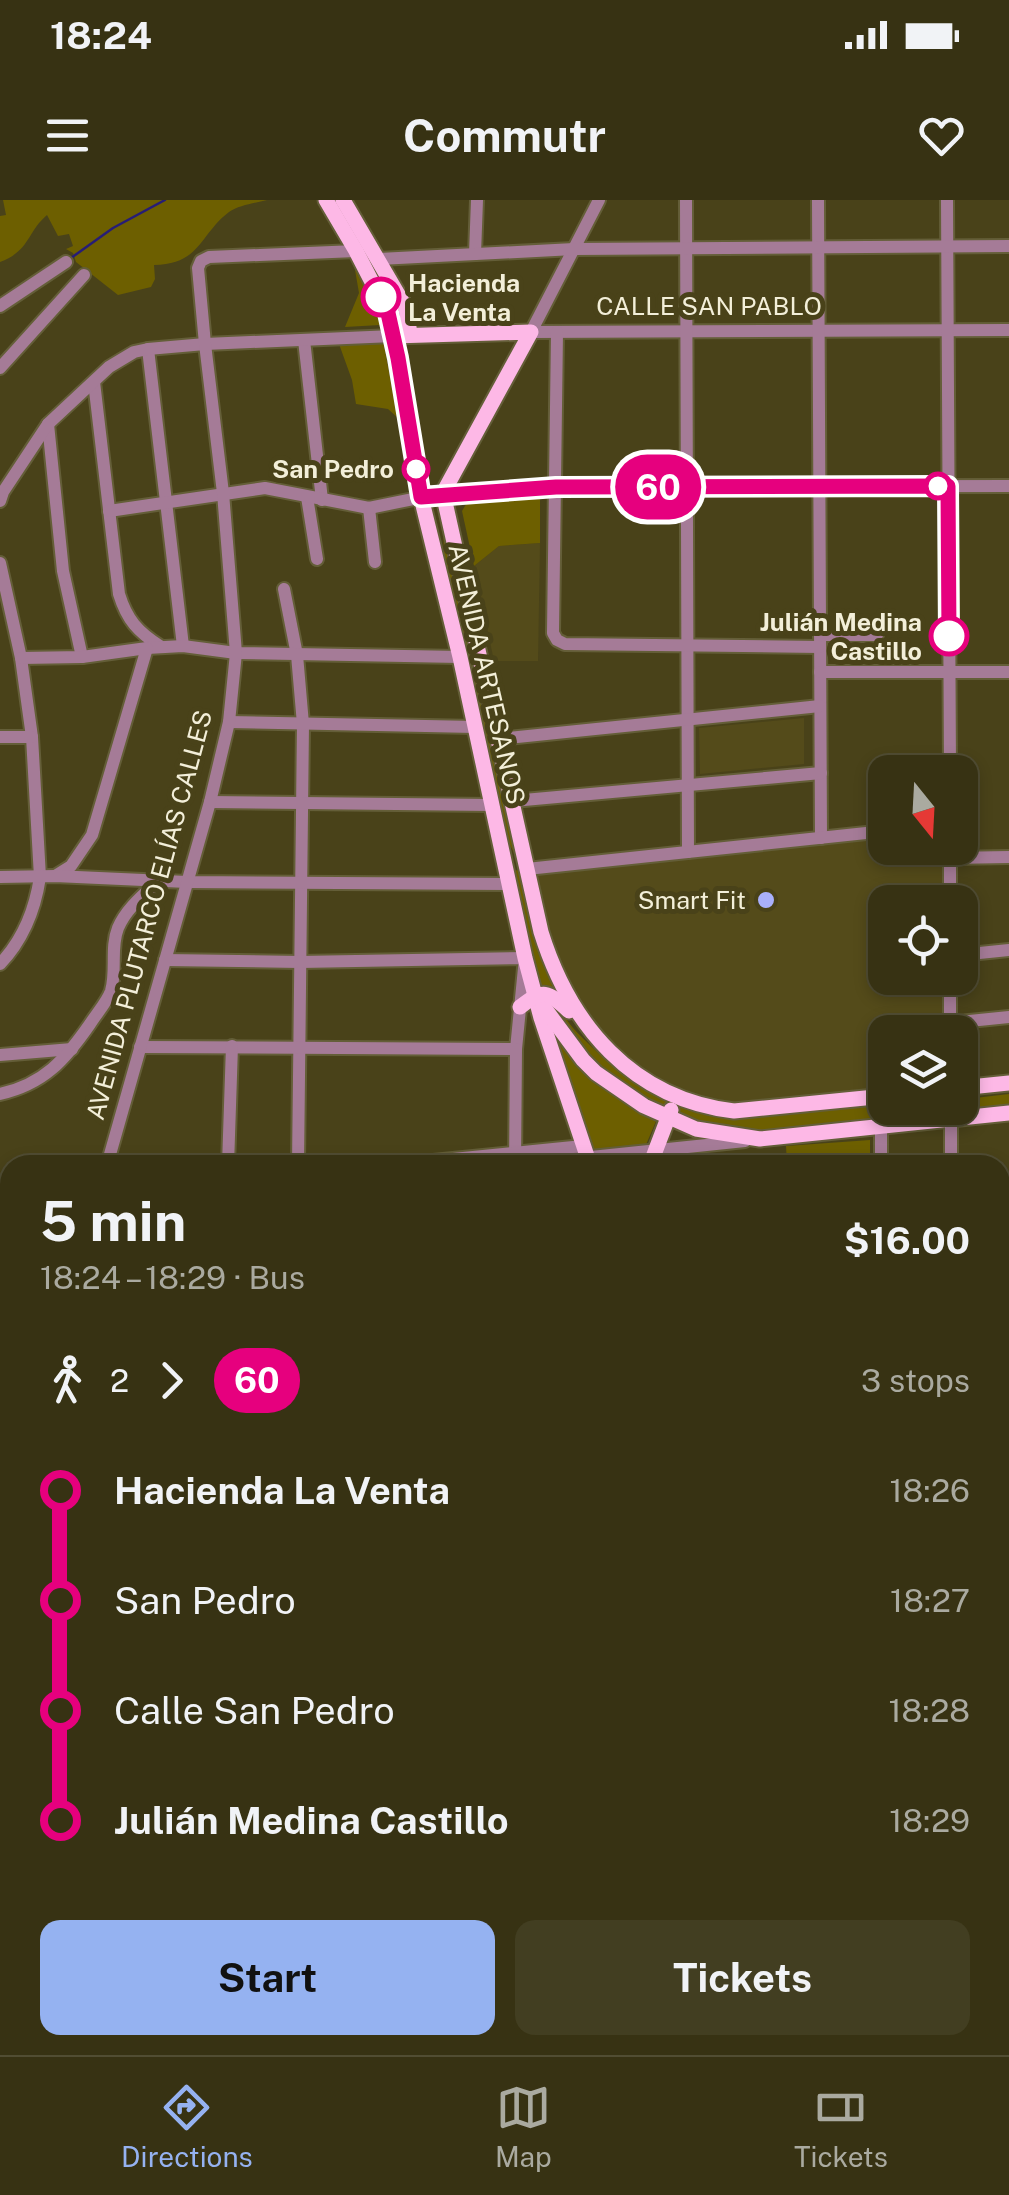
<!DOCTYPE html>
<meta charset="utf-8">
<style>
body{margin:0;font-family:"Public Sans",sans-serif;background:#423e21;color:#f1f3f6;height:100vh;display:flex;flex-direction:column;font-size:38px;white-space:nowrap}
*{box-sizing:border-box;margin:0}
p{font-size:32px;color:#aaaaa0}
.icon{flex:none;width:55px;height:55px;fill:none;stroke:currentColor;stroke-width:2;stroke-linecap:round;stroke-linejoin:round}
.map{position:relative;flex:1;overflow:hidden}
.details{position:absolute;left:0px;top:955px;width:1010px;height:900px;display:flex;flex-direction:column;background:#373213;border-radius:30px 30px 0 0;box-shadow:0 5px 15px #0003,0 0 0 2px #514d33}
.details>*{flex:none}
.badge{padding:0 20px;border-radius:32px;font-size:35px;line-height:65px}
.needle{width:65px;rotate:162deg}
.fabs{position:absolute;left:868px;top:555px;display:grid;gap:20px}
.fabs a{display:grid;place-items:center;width:110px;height:110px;border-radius:20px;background:#373213;box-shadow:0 5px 15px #0003,0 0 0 2px #514d33;font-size:50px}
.map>.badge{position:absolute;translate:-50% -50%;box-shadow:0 0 0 5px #fff}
.legs{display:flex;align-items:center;gap:15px;height:110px;padding:0 40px;font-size:32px}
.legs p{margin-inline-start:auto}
.headline{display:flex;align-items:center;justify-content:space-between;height:170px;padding:0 40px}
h1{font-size:55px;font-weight:700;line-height:75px}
.button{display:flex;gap:20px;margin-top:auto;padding:20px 40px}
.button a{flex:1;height:115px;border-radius:20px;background:#95b2f1;color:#111;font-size:40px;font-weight:700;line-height:115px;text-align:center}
.button a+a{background:#423e21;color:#f1f3f6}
ul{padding:0 40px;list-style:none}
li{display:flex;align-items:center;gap:35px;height:110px;font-size:38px}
li i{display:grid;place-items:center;width:15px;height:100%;margin:0 12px;background:currentColor}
li i::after{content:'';width:25px;height:25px;margin:-12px;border:8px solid;border-radius:50%;background:#373213}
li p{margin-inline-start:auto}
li:first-child i{background:linear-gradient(#0000 50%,currentColor 0)}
li:last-child i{background:linear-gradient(currentColor 50%,#0000 0)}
.status{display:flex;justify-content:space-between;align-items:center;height:70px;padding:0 50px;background:#373213;direction:ltr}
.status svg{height:28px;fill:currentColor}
header{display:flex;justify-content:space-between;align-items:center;height:130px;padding:0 40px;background:#373213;font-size:45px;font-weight:700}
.tabs{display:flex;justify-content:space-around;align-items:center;height:140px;border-top:2px solid #514d33;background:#373213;font-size:28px;color:#aaaaa0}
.tabs a{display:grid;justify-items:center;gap:5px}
.tabs .on{color:#95b2f1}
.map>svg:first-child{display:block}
.built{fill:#544b1a}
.green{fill:#6d5f00}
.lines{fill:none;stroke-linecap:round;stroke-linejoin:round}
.stream{stroke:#271d76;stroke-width:2.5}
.minor-casing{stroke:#645e38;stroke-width:16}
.major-casing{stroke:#645e38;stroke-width:19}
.minor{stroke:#a57b97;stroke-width:12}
.major{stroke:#fdb8e6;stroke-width:15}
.line-1-casing{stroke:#fff;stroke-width:22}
.line-1{stroke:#e6007e;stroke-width:15}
.stop-1-dot{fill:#fff;stroke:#e6007e;stroke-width:5}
.poi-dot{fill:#a9b0fc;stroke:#494219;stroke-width:4}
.labels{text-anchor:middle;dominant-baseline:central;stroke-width:10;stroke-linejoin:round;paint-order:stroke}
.stop-label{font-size:25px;font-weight:bold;fill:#f3efd9;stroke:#494219;text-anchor:end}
.street-label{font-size:25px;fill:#f3efd9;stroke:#494219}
.poi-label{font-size:25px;fill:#f3efd9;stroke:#494219;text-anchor:end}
</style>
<div class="status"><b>18:24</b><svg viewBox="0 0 49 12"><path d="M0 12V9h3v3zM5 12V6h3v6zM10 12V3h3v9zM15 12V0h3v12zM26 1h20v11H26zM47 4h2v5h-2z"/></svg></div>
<header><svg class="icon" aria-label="menu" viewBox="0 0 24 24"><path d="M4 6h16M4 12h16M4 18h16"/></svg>Commutr<svg class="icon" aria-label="heart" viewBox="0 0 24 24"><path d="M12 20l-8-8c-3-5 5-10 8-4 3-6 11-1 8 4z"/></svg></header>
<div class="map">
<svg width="1009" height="1855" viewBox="0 0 1009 1855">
<rect width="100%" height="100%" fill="#494219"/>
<!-- built -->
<g class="built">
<polygon points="540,343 538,461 494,461 474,366 499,346"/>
<polygon points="804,518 804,564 700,574 699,528"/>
<polygon points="885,634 885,648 943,648 943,702 885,702 885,778 943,778 944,832 885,832 885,890 748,905 726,903 701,897 674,886 641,868 611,846 570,792 547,728 535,671"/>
<polygon points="1009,1768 1009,1846 1000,1849 1000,1771"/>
</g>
<!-- green -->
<g class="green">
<path d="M3 0H267C255 3 239 5 229 12 199 35 201 64 154 65L155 79 151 87 118 95 76 62 73 53 66 49 73 46 69 34 58 36 47 15C27 32 30 51 0 62V16L6 15Z"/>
<polygon points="357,63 368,85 380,125 345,127 359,93 354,64"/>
<polygon points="383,140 398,218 388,209 356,204 352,180 339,144"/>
<polygon points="540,297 540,343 499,346 474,366 462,311 468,301"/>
<polygon points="443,311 475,461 464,453 458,424 444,359"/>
<polygon points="465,462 471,464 519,655 514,653 509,643 495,597"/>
<polygon points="514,670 523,671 561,796 538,789"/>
<path d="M547 798C565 809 561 814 573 828 600 857 634 885 671 899L666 913 636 897 580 852Z"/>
<path d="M547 825C585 865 606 894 657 919L645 947 590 951Z"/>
<polygon points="1009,894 1009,905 969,909 965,909 962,904 966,899"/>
<polygon points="885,902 885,908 946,908 947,915 755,935 674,916 677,904 690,908"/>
<polygon points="870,940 870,965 787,965 786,946"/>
</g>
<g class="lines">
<!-- stream -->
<polyline class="stream" points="71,58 113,28 165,0"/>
<!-- minor casing -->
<g class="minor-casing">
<g id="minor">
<polyline points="599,0 531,132 1009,130"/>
<polyline points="686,0 688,652"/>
<polyline points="818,0 821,638"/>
<polyline points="947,0 950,572"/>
<polyline points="475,54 477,0"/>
<polyline points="379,59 574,49 1009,46"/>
<polyline points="0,106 66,62"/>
<polyline points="557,132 553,433 557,440 565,444 820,447"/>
<polyline points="304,140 322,300"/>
<polyline points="148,149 183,446"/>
<polyline points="0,168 84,75"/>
<path d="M94 182 119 394C127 420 138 432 160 446"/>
<polyline points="48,224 63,371 82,457"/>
<polyline points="307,297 317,359"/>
<polyline points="0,301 3,292 48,224 109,167 134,152 148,149 205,144 393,136"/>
<polyline points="369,308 375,362"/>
<polyline points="109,311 265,288 369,308 443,293 556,287 1009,286"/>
<path d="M0 363 21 458 32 537 40 677C35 710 23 740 0 764"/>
<polyline points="284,389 297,455 303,524 298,965"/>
<polyline points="820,435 877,435"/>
<polyline points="21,458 82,457 147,448 183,446 236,453 460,457"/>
<polyline points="820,472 1009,472"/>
<polyline points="229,522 475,527"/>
<polyline points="0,537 32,537"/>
<polyline points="499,539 820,506"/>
<polyline points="513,601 821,573"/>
<polyline points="210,602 491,605"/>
<polyline points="950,648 950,702"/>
<polyline points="950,658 1009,657"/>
<polyline points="527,669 885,631"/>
<polyline points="55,676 71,666 92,635 147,448"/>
<polyline points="0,677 55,676 187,682 508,684"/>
<polyline points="960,755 1009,750"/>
<polyline points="165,760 300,762 525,758 516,849 515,965"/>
<polyline points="950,778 950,832"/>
<polyline points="950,823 1009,817"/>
<polyline points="140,847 516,849"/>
<polyline points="0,855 72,849"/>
<path d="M0 894C44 884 65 860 90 824 97 813 107 802 111 791 117 770 110 748 118 728 126 709 143 695 158 681"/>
<polyline points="951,908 951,965"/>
<polyline points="107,965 210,602 229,522 236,453 223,293 205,144 198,68 201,61 209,57 356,51"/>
<polyline points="228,965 232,846"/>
<polyline points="393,965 583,946"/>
<polyline points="514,965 745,941"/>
<polyline points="881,965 881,927"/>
<polyline points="0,1007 10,1006"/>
<polyline points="0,1019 10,1018"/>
<polyline points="1002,1105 1009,1128"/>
<polyline points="0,1211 10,1211"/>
<polyline points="1000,1219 1009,1216"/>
<polyline points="1000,1375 1009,1402"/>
<polyline points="1000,1482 1009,1479"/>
<polyline points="1000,1643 1009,1671"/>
<polyline points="1000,1754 1009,1751"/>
<polyline points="635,1845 638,1855"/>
<polyline points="796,1845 799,1855"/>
<polyline points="977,1845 980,1855"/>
<polyline points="6,1855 10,1297"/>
<polyline points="72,1855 72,1845"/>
<polyline points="150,1855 150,1845"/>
<polyline points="219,1855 219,1845"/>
<polyline points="288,1855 288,1845"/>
<polyline points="503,1855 503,1845"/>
<polyline points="689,1855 719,1845"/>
</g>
</g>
<!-- major casing -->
<g class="major-casing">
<g id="major">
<polyline points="326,0 356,51 388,113 421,297 460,457 525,758 541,818 590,965"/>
<polyline points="343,0 406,108 410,134"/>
<path d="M393 136 531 132 443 293 541 732C570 825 632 899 734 911L885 896"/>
<polyline points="543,806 583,860 596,873 644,906 696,929 760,939 1009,913"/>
<path d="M520 807C544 788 547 791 569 811"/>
<polyline points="960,888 1009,883"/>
<polyline points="650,965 671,910"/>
<polyline points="880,1845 883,1855"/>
</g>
</g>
<!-- minor -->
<use href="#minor" class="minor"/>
<!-- major -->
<use href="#major" class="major"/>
</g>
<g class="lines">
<!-- line-1 casing -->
<g class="line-1-casing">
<polyline id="line-1" points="381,97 388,113 398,158 421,297 556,287 948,286 949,436"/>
</g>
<!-- line-1 -->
<use href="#line-1" class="line-1"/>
</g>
<!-- markers -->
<g class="stop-1-dot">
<circle cx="381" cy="97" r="18"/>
<circle cx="416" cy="269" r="12"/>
<circle cx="938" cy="286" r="12"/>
<circle cx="949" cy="436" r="18"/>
</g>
<circle class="poi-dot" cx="766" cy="700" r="10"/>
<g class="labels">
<!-- stop labels -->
<g class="stop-label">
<text x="408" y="83" text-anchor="start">Hacienda<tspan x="408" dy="29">La Venta</tspan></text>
<text x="394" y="269">San Pedro</text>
<text x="922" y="422">Julián Medina<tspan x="922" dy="29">Castillo</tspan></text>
</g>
<!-- street labels -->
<g class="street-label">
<text x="709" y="106">CALLE SAN PABLO</text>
<text transform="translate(487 474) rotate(77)">AVENIDA ARTESANOS</text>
<text transform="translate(149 715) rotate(-75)">AVENIDA PLUTARCO ELÍAS CALLES</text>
</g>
<!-- poi labels -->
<g class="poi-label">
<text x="746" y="700">Smart Fit</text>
</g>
</g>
</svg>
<div class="fabs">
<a><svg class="needle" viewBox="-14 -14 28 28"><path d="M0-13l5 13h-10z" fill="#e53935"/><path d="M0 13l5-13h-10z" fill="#aaaaa0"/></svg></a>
<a><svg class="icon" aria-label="locate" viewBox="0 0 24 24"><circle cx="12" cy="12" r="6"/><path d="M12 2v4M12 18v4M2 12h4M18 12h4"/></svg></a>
<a><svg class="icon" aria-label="layers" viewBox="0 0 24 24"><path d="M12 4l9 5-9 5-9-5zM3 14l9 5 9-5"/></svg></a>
</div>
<b class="badge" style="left:658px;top:287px;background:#e6007e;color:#fff">60</b>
<section class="details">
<div class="headline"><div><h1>5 min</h1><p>18:24 – 18:29 · Bus</p></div><b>$16.00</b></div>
<div class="legs"><svg class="icon" aria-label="walk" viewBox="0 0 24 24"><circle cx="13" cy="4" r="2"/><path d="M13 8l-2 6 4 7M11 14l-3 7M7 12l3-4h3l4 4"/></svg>2<svg class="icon" aria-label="forward" viewBox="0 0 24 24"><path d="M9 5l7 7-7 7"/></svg><b class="badge" style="background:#e6007e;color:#fff">60</b><p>3 stops</p></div>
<ul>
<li><i style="color:#e6007e"></i><b>Hacienda La Venta</b><p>18:26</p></li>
<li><i style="color:#e6007e"></i><span>San Pedro</span><p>18:27</p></li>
<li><i style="color:#e6007e"></i><span>Calle San Pedro</span><p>18:28</p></li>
<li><i style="color:#e6007e"></i><b>Julián Medina Castillo</b><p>18:29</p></li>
</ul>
<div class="button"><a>Start</a><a>Tickets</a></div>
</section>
</div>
<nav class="tabs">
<a class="on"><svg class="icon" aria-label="directions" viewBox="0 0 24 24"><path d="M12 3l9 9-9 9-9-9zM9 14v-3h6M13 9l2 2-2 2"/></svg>Directions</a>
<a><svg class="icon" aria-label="map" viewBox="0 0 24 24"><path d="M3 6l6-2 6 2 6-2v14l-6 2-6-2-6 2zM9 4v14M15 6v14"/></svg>Map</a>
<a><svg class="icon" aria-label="tickets" viewBox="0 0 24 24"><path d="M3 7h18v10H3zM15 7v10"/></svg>Tickets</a>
</nav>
